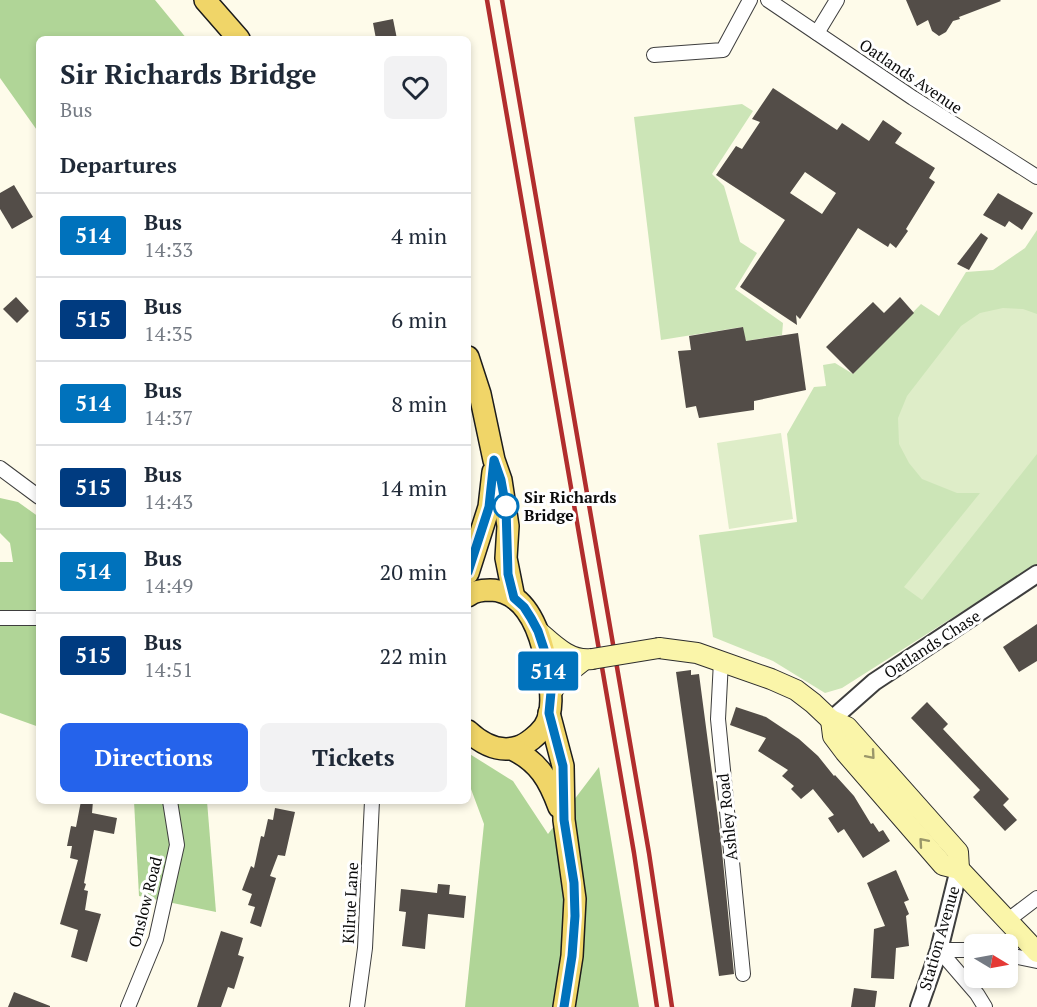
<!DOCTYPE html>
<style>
body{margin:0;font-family:"PT Serif",serif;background:#f2f2f3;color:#1f2937;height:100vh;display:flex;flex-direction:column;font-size:22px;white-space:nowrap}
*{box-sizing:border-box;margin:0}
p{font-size:20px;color:#747a83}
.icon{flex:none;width:33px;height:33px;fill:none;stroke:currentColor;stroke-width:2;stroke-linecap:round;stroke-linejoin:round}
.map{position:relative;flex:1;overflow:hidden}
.side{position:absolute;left:36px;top:36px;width:435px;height:768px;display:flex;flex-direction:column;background:#fff;border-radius:9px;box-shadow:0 3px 9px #0003}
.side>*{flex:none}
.badge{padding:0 12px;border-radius:4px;font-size:21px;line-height:39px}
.needle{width:39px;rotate:100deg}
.buttons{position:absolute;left:964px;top:934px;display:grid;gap:12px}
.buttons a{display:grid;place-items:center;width:54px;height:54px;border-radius:9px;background:#fff;box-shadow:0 3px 9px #0003;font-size:30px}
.map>.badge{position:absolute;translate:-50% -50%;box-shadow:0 0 0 3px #fff}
h2{padding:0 24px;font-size:22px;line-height:54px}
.round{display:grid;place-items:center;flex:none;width:63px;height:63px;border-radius:9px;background:#f2f2f3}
.summary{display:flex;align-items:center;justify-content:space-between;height:102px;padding:0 24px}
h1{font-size:28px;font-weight:700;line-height:45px}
.primary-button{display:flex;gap:12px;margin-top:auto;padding:12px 24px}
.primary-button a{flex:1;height:69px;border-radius:9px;background:#2563eb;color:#fff;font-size:24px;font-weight:700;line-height:69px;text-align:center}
.primary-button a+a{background:#f2f2f3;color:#1f2937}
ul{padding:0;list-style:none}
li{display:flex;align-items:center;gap:18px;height:84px;padding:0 24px;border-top:2px solid #e0e1e3}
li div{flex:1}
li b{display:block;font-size:22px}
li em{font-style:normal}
li .badge{min-width:66px;font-weight:700;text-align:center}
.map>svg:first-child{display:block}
.green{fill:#cce5b7}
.forest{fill:#b0d597}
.pitch{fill:#deedc8}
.building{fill:#534d48;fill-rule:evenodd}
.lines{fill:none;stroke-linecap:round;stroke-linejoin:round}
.minor-casing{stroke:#3e3e3e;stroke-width:16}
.tertiary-casing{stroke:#3e3e3e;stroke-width:20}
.secondary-casing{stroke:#2d2d2d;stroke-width:22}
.primary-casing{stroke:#1c1c1c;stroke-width:24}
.minor{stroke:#fff;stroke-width:14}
.tertiary{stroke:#fff;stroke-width:16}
.secondary{stroke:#faf5a9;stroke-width:20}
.primary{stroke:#f0d568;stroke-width:21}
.rail{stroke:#b12d2d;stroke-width:4.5}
.secondary-bridge-casing{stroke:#2d2d2d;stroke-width:22;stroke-linecap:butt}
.secondary-bridge{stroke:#faf5a9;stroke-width:20}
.oneway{stroke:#9a976a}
.line-casing{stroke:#fff;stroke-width:14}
.line{stroke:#0072bc;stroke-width:9}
.stop-dot{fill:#fff;stroke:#0072bc;stroke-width:3}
.labels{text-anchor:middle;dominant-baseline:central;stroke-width:6;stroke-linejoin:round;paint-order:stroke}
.street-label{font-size:16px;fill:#0b0b0b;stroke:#fff}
.stop-label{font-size:16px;font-weight:bold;fill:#0b0b0b;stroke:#fff;text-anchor:start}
</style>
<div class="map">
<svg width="1037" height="1007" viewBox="0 0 1037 1007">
<rect width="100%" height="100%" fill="#fefbea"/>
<!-- green -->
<g class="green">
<polygon points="742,104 753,111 712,174 724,186 740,242 757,253 735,289 783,323 782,335 746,341 742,327 661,340 634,117"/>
<polygon points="1037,230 1037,564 842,688 825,693 773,661 713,637 699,535 797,522 787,434 814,387 826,386 823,365 835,363 853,374 921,304 939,316 966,272 993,270 1025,248"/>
</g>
<!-- forest -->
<g class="forest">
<polygon points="0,0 155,0 187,39 39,39 39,133 0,78"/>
<polygon points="0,498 18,502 39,517 39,727 0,713 0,562 13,562 10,543 0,533"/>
<polygon points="468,753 513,781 548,834 599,767 639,1007 465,1007 484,824 468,781"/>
<polygon points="134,801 207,801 216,912 139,896"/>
</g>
<!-- pitch -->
<g class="pitch">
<polygon points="1003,308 1023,309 1037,314 1037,454 922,600 904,587 980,493 957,493 922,479 909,463 899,444 898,418 907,396 961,326 980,313"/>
<polygon points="781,433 793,519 729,529 717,443"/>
</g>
<!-- building -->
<g class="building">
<polygon points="906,0 1000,0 1001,1 959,17 960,19 953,21 946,32 939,36 932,31 928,20 917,26"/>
<polygon points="393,19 397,39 376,39 373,23"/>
<path d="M773 88 837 130 842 123 869 141 883 120 902 133 895 143 935 168 929 178 935 182 906 229 908 231 896 248 890 243 888 247 858 228 800 319 796 315 797 325 740 287 785 220 716 175 736 146 742 149 760 122 752 119ZM805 172 836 193 822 214 790 193Z"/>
<polygon points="14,185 33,217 12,229 0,209 0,193"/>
<polygon points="998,193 1033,213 1022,230 1009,221 1005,227 983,215"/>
<polygon points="981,233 988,238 969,270 957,264"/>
<polygon points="16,297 29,311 17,323 3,309"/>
<polygon points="900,297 914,313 853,374 826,347 873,302 884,313"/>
<polygon points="743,327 746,341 798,333 806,390 754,401 754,410 699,418 696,406 686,408 678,351 691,350 689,336"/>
<polygon points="1037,624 1037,661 1019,672 1003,647"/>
<polygon points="691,670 691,675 699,674 721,841 734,974 719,976 676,672"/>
<polygon points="927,702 948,724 943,729 1009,799 1003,805 1017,820 1005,831 973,797 980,790 911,718"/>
<polygon points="736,707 766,717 799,739 818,756 834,776 835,775 854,796 871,824 873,823 879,832 883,830 890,841 863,858 844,829 838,833 828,818 834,815 813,789 801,799 791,789 794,786 782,776 788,770 758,751 766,738 730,725"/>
<polygon points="81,801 93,801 92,813 117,818 114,834 94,830 84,883 86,884 84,890 88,891 85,910 101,914 87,962 71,957 78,930 60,924 78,860 70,858 72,846 67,846 71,826 76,827"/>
<polygon points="275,808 295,812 285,856 278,855 270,876 276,878 261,927 250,923 255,907 248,905 252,894 242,890 251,866 254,868 261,836 264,837 268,819 273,820"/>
<polygon points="896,870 909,900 904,902 909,914 906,916 909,946 896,948 894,979 871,978 874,929 885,926 867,883"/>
<polygon points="438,884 450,885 449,894 466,896 464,918 428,914 425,949 402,946 406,912 399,911 401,889 437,893"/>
<polygon points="221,931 243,938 238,955 244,957 234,989 228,987 221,1007 197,1007"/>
<polygon points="854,988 877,991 875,1007 851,1007"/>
<polygon points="14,992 50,1006 50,1007 8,1007"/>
</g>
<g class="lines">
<!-- minor casing -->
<g class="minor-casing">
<g id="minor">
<polyline points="768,0 913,98 1037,177"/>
<polyline points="817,33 837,0"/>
<polyline points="654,55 723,50 750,0"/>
<polyline points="0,468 39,497"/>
<polyline points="0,618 39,618"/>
<polyline points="721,661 718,719 743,974"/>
<polyline points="1008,920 1037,898"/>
<polyline points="939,950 977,994 985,1007"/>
<polyline points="939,950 975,950"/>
<polyline points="1008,955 1037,961"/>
<polyline points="128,1007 156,939 177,845 170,801"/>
<polyline points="357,1007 365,948 372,801"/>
</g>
</g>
<!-- tertiary casing -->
<g class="tertiary-casing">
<g id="tertiary">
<polyline points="831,720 874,682 1037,574"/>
<polyline points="919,1007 939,950 959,869"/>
</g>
</g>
<!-- secondary casing -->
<g class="secondary-casing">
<g id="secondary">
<path d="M538 631C554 645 570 662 592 659"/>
<polyline points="659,648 697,653 771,679 796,690 813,703 831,720 847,727 958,852 959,869"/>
<polyline points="551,692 564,676 584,660"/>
<polyline points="831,720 833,736 845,752 943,865 959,869 1037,952"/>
</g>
</g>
<!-- primary casing -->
<g class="primary-casing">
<g id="primary">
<polyline points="205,0 239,39"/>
<polyline points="468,357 480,394 494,460 501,480 508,526 506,558 514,598"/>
<polyline points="468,573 489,507 493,472"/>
<path d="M468 596C474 591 482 590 490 590 531 591 543 641 548 673 551 690 554 712 544 727 538 735 527 744 518 747 499 753 482 744 468 731"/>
<polyline points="549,713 563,766 564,820 575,899 572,956 564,1007"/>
<path d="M512 749C539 762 549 780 559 807"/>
</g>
</g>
<!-- minor -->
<use href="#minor" class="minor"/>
<!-- tertiary -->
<use href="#tertiary" class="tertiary"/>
<!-- secondary -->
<use href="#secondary" class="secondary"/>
<!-- primary -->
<use href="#primary" class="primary"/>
<!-- rail -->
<g class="rail">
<polyline points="487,0 634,853 657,1007"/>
<polyline points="502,0 649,853 672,1007"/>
</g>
<!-- secondary-bridge casing -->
<g class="secondary-bridge-casing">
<polyline id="secondary-bridge" points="592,659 659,648"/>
</g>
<!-- secondary-bridge -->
<use href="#secondary-bridge" class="secondary-bridge"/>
</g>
<!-- one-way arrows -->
<defs><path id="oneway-chevron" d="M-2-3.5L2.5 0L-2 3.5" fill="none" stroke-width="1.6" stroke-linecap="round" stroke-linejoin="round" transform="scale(1.5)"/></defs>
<g class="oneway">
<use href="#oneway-chevron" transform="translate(871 755) rotate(49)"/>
<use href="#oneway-chevron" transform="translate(923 842) rotate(-131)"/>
</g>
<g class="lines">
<!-- line casing -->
<g class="line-casing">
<polyline id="line" points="468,572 489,507 494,460 501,480 506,508 508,574 514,598 524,607 531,618 538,631 544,649 551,692 549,713 563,766 564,820 574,883 575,916 572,956 564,1007"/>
</g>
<!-- line -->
<use href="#line" class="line"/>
</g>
<!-- markers -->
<circle class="stop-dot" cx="506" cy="506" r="12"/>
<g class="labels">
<!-- street labels -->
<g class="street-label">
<text transform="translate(911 76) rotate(34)">Oatlands Avenue</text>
<text transform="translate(932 644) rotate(-33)">Oatlands Chase</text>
<text transform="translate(727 817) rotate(-96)">Ashley Road</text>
<text transform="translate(145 902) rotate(-76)">Onslow Road</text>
<text transform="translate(350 903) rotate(-87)">Kilrue Lane</text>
<text transform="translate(939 938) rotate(-74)">Station Avenue</text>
</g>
<!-- stop labels -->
<g class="stop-label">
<text x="524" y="497">Sir Richards<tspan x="524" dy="18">Bridge</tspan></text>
</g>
</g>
</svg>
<div class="buttons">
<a><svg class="needle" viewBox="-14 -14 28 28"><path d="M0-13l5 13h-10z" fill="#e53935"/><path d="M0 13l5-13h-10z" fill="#747a83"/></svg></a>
</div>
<b class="badge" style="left:548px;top:671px;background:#0072bc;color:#fff">514</b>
<section class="side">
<div class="summary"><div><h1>Sir Richards Bridge</h1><p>Bus</p></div><a class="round"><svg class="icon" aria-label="heart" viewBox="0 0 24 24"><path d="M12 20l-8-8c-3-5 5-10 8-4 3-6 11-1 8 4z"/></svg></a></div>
<h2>Departures</h2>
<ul>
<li><span class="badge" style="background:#0072bc;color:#fff">514</span><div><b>Bus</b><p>14:33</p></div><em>4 min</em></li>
<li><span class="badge" style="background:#003b80;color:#fff">515</span><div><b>Bus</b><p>14:35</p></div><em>6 min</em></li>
<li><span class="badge" style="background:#0072bc;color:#fff">514</span><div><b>Bus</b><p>14:37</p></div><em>8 min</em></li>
<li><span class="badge" style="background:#003b80;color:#fff">515</span><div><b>Bus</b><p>14:43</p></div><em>14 min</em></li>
<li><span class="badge" style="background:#0072bc;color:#fff">514</span><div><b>Bus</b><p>14:49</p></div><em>20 min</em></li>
<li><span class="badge" style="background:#003b80;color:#fff">515</span><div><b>Bus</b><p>14:51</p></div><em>22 min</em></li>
</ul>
<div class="primary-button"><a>Directions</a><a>Tickets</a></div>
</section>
</div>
